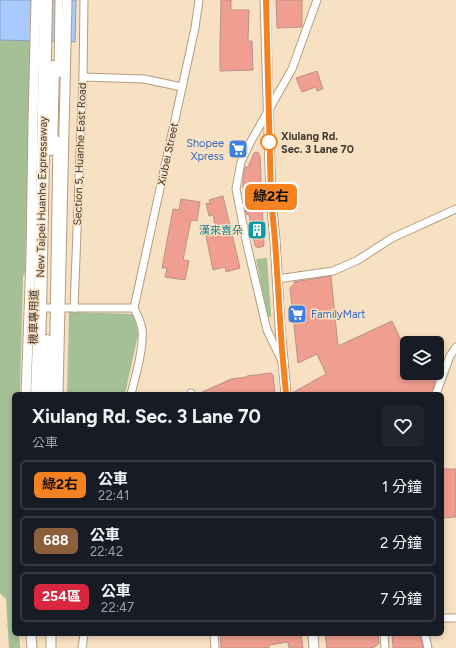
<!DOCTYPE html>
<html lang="zh-TW">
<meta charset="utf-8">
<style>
body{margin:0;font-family:Figtree,"Noto Sans TC",sans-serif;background:#20242c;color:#f1f3f6;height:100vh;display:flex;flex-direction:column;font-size:15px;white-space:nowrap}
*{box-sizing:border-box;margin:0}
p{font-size:13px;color:#9ea1a6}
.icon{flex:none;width:22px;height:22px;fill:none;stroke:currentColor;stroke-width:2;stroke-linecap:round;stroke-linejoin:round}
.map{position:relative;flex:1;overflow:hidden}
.side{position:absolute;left:12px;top:392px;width:432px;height:244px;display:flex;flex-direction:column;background:#171b24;border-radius:6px;box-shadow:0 2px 6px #0003}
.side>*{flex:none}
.badge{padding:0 8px;border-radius:6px;font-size:14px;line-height:26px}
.tools{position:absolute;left:400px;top:336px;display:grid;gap:8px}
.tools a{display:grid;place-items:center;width:44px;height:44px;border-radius:6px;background:#171b24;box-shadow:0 2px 6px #0003;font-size:20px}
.map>.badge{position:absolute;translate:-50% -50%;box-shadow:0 0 0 2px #fff}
.round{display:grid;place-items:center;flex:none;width:42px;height:42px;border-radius:6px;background:#20242c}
.headline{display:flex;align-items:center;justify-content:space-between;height:68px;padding:0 20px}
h1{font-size:19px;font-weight:700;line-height:30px}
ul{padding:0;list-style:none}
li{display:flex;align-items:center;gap:12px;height:50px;margin:0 8px 6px;padding:0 12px;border:2px solid #363941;border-radius:6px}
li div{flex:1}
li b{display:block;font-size:15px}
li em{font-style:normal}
li .badge{min-width:44px;font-weight:700;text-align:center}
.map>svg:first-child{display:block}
.green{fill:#a5c096}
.water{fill:#a9cafc;stroke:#8a9ebe}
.building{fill:#ef9e8f;stroke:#b8938b}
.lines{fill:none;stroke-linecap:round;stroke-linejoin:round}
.minor-casing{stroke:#b39d82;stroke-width:9}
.tertiary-casing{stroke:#b39d82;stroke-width:11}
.trunk-casing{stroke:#b39d82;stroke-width:14}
.minor{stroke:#fff;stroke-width:7}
.tertiary{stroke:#fff;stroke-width:9}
.trunk{stroke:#fff;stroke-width:12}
.line-casing{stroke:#fff;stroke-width:9}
.line{stroke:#f58220;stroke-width:6}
.stop-dot{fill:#fff;stroke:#f58220;stroke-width:2}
.labels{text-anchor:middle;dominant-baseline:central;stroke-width:3;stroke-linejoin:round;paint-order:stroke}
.stop-label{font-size:11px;font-weight:bold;fill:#41372c;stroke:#f8e0c3;text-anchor:start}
.shop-label{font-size:11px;fill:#366cbe;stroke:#f8e0c3;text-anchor:end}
.street-label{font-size:11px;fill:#41372c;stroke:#f8e0c3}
.culture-label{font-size:11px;fill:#0d838f;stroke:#f8e0c3;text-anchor:end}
</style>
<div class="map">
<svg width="456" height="648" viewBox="0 0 456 648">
<rect width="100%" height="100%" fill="#f8e0c3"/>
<!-- green -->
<g class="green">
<polygon points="0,0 32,0 25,272 23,277 20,394 14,394 14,634 19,634 20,648 9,648 6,599 0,593"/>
<polygon points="267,258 271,314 271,317 269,317 267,315 256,259"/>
<polygon points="69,312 133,314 137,328 138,335 125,394 67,394"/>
</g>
<!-- water -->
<polygon class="water" points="0,0 76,0 75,42 0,40"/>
<!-- building -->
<g class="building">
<polygon points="221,0 231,0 231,10 249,10 248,41 252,41 253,70 220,71 220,42"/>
<polygon points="276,0 302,0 302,27 277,28"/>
<polygon points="317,71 323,89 317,91 316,87 302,92 296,78"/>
<polygon points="258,152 260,156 264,246 258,248 255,246 249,214 246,215 243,187 243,179 245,167 248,167 254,153"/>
<polygon points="223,196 240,268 226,272 225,267 213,270 205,231 216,229 213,215 209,216 206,203 210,204 209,200"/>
<polygon points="181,199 200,202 197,221 191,220 183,260 189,261 185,280 165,277 167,268 162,268 173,209 179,210"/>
<polygon points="331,276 338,346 392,321 401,340 407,337 407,373 431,373 435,383 431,394 292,394 292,393 326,374 317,354 298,363 290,288 294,284 294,282"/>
<polygon points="271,373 273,375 275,394 198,394 231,379 247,377 247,376"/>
<polygon points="442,469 456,469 456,517 442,518"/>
<polygon points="220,634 301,634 303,648 289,648 288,642 269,645 269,648 221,648"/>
<polygon points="325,634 378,634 379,643 375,647 371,648 327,648"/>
<polygon points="392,634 420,634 423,648 393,648"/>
</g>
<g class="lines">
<!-- minor casing -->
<g class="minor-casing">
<g id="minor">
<polyline points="58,74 59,0"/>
<polyline points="83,77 144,79 182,87"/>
<polyline points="277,279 333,271 358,260 392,238 456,209"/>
<polyline points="37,308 134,308"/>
<polyline points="74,308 83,77 84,0"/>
<polyline points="134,308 195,28 199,0"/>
<polyline points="281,359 267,330 247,245 236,189 241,162 250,143 292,69 317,0"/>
<polyline points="191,393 191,394"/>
<polyline points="53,394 57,140"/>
<path d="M131 394C136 375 144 347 142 329 141 322 137 314 134 308"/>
<polyline points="436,394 450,356 456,347"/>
<polyline points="442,618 456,618"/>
<polyline points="214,634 215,648"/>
<polyline points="384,634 385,648"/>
<polyline points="425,634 428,648"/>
<polyline points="82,648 84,634"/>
</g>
</g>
<!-- tertiary casing -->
<g class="tertiary-casing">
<g id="tertiary">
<polyline points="265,0 271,198 275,240 280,327 286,394"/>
<polyline points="26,394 31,258 33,122 36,0"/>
<polyline points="58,394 67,0"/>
<polyline points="31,634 32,648"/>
<polyline points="51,634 51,648"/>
<polyline points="313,634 314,648"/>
</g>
</g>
<!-- trunk casing -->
<g class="trunk-casing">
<g id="trunk">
<polyline points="51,149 53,67"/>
<polyline points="37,394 40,314 46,0"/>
<polyline points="46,394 47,341"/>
</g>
</g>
<!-- minor -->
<use href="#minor" class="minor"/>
<!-- tertiary -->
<use href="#tertiary" class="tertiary"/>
<!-- trunk -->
<use href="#trunk" class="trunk"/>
</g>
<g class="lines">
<!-- line casing -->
<g class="line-casing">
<polyline id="line" points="266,0 271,198 275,240 282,350 286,394"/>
</g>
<!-- line -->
<use href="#line" class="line"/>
</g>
<!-- icons -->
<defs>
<g id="supermarket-square" transform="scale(1)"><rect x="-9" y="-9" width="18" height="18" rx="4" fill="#3f7fe0" stroke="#f8e0c3"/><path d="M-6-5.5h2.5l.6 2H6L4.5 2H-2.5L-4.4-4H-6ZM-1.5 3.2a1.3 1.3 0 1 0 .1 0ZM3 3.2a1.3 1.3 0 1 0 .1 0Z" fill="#fff"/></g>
<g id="building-square" transform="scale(1)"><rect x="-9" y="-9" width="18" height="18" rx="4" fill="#0f9aa8" stroke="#f8e0c3"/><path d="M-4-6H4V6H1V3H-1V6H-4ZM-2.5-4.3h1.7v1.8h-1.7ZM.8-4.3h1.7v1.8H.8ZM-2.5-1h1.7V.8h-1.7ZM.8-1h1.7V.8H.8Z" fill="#fff"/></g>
</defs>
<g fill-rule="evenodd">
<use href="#supermarket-square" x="238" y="149"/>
<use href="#building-square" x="257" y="230"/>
<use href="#supermarket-square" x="297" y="314"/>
</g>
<!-- markers -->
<circle class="stop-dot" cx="269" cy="142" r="8"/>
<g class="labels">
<!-- stop labels -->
<g class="stop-label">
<text x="281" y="136">Xiulang Rd.<tspan x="281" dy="13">Sec. 3 Lane 70</tspan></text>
</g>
<!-- shop labels -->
<g class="shop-label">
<text x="224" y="143">Shopee<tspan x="224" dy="13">Xpress</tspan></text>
<text x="311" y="314" text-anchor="start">FamilyMart</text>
</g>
<!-- street labels -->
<g class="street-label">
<text transform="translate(80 154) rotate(-88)">Section 5, Huanhe East Road</text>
<text transform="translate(168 154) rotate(-78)">Xiubei Street</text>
<text transform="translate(42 197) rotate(-89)">New Taipei Huanhe Expressaway</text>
<text transform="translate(34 317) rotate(-89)">機車專用道</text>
</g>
<!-- culture labels -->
<g class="culture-label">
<text x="243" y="230">漢來喜朵</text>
</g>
</g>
</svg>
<div class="tools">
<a><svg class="icon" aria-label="layers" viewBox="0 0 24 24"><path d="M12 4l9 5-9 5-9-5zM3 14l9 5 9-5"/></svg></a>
</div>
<b class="badge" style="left:271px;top:197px;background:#f58220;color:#111">綠2右</b>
<section class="side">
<div class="headline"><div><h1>Xiulang Rd. Sec. 3 Lane 70</h1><p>公車</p></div><a class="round"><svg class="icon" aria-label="heart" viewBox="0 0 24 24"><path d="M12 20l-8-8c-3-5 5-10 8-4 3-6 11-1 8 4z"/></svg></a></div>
<ul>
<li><span class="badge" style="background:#f58220;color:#111">綠2右</span><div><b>公車</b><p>22:41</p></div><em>1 分鐘</em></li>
<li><span class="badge" style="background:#8b5e3c;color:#fff">688</span><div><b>公車</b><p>22:42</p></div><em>2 分鐘</em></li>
<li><span class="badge" style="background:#d7263d;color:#fff">254區</span><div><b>公車</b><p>22:47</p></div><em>7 分鐘</em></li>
</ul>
</section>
</div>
